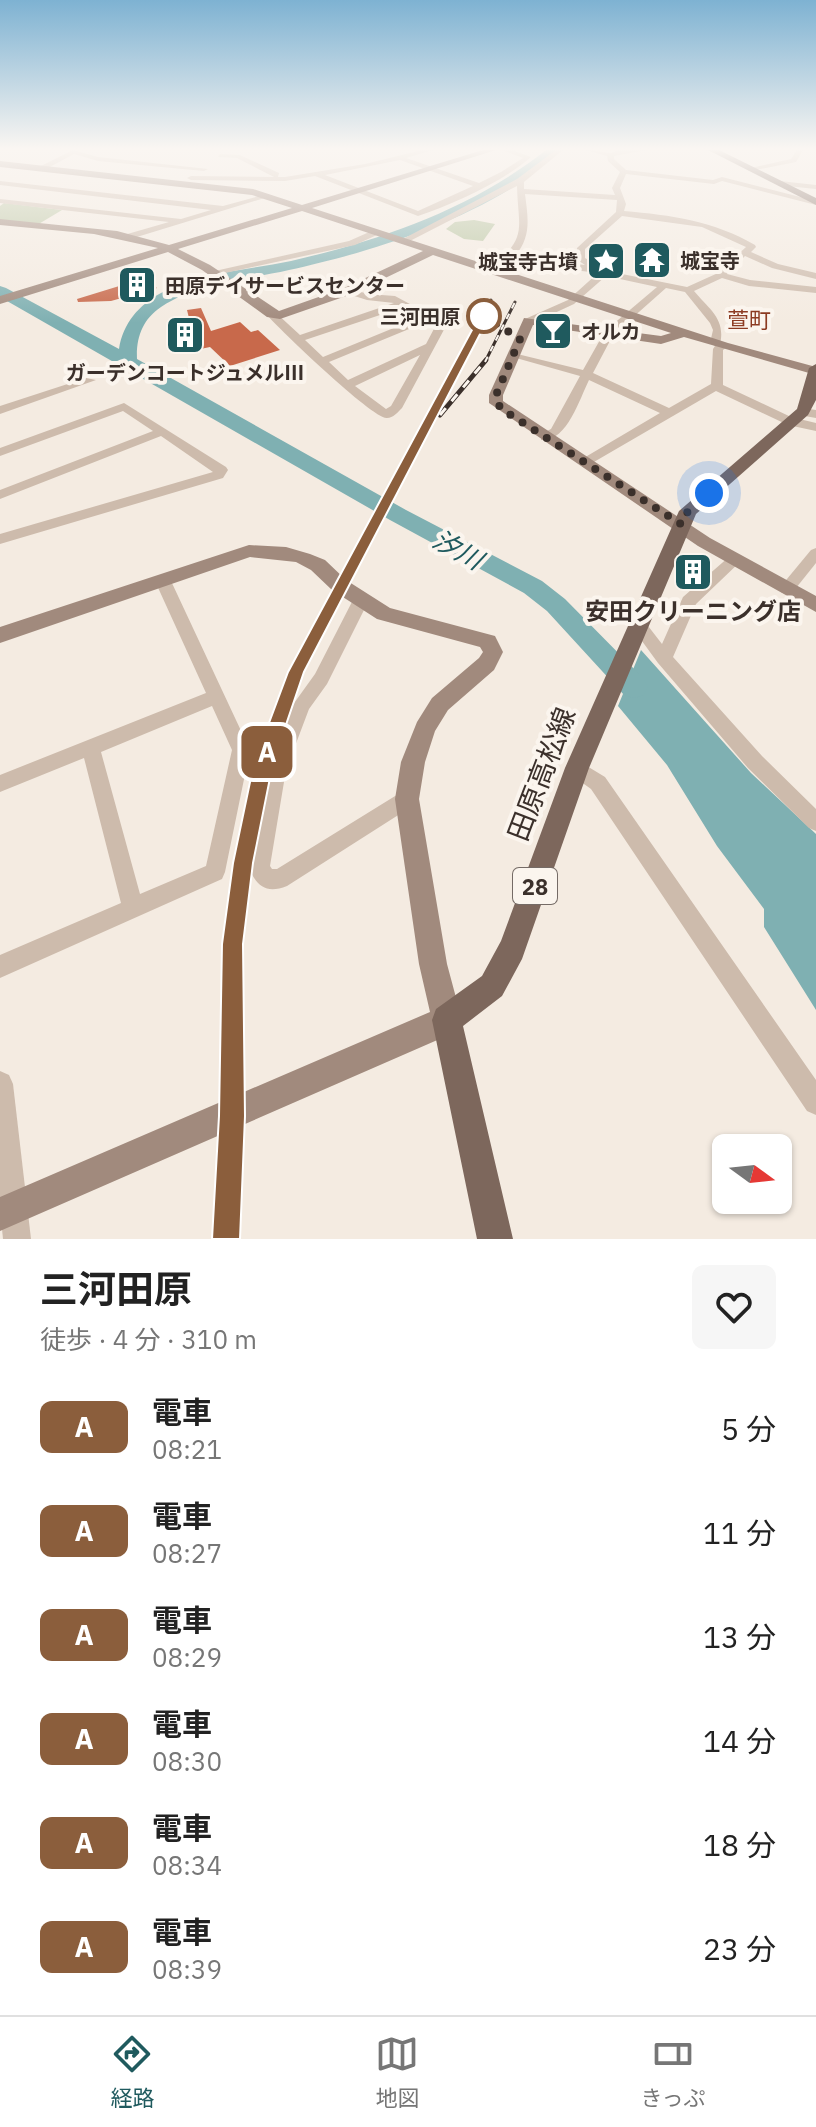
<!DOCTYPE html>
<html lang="ja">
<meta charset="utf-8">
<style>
body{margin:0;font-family:"IBM Plex Sans","Noto Sans JP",sans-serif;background:#f6f6f6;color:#222;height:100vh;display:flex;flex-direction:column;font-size:30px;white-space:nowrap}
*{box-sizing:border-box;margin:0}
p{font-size:26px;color:#767676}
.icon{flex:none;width:44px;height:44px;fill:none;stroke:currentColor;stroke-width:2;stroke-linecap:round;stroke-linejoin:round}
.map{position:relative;height:1239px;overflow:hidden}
.side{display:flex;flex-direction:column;background:#fff;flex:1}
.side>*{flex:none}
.badge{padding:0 16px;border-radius:12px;font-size:28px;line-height:52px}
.needle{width:52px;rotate:105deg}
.tools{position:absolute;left:712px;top:1134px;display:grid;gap:16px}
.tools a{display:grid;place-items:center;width:80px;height:80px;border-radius:12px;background:#fff;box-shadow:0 2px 6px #0004;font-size:40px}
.you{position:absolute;width:40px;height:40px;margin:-20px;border:6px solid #fff;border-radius:50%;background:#1a73e8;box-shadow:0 0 0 12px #1a73e833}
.map>.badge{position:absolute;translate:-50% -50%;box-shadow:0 0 0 4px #fff}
.round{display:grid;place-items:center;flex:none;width:84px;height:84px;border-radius:12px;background:#f6f6f6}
.overview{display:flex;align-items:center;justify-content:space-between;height:136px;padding:0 40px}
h1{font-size:38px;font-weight:700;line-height:60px}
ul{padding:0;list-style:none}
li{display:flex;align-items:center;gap:24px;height:104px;padding:0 40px}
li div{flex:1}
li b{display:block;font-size:30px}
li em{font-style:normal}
li .badge{min-width:88px;font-weight:700;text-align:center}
.menu{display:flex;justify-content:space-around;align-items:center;height:112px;border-top:2px solid #e0e0e0;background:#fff;font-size:22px;color:#767676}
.menu a{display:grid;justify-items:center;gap:4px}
.menu .selected{color:#1f5a5e}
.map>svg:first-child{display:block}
.green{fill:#b8c4a0}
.water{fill:#7fb0b2}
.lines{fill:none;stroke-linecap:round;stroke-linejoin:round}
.river{fill:#7fb0b2;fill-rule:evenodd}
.building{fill:#c8694b}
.street{fill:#cdbbac;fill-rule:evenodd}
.secondary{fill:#a18a7d;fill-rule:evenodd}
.primary{fill:#7d675c;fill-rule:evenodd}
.rail-far4-casing{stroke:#3b302b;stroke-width:3}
.rail-far3-casing{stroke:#3b302b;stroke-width:5}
.rail-far2-casing{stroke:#3b302b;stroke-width:7}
.rail-far1-casing{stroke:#3b302b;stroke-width:8}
.rail-casing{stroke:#3b302b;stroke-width:9}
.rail-far4{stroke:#fbf5ee;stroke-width:2;stroke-dasharray:6;stroke-linecap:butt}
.rail-far3{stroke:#fbf5ee;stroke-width:3;stroke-dasharray:9;stroke-linecap:butt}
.rail-far2{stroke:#fbf5ee;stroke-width:4;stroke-dasharray:12;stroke-linecap:butt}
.rail-far1{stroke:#fbf5ee;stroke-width:5;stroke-dasharray:15;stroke-linecap:butt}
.rail{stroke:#fbf5ee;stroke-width:6;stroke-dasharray:19;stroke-linecap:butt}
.line{fill:#8b5e3c;stroke:#fff;stroke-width:2}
.walk{stroke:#3b302b;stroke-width:8;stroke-dasharray:0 14.4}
.stop-dot{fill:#fff;stroke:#8b5e3c;stroke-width:4}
.labels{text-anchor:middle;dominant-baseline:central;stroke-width:8;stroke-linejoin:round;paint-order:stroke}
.far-poi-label{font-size:20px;font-weight:bold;fill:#3b302b;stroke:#fbf5ee;text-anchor:start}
.far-stop-label{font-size:20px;font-weight:bold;fill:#3b302b;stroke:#fbf5ee;text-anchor:end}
.far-neighbourhood-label{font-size:22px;fill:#8c3b22;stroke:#fbf5ee}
.shield{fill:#fbf5ee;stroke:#756b66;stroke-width:2}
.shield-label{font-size:22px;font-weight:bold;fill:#3b302b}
.poi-label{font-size:24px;font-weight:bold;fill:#3b302b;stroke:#fbf5ee}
.water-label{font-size:26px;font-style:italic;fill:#1f5a5e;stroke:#fbf5ee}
.near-street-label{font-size:28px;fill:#3b302b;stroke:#fbf5ee}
</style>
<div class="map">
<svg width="816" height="1239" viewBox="0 0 816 1239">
<rect width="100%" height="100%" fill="#f4ebe1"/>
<!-- green -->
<g class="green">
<polygon points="4,203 62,210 37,225 0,220 0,206"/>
<polygon points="474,220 495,224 483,241 464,239 446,229 455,222"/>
</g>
<!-- water -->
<polygon class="water" points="641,650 751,773 816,834 816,1010 764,927 764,909 717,846 667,765 618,706"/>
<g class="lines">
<!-- river -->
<path class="river" d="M546 150H559C500 213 372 252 289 270 246 280 200 281 161 307 143 319 136 337 137 359L406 510 542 581 565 599 644 679 648 687 644 695 634 698 624 695 547 611 524 593 390 520 0 297V286L6 288 119 349C123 323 139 305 161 293 201 272 248 270 291 261 382 240 473 208 546 150Z"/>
</g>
<!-- building -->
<g class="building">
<polygon points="142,279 157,288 111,301 78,302 77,299"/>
<polygon points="201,308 211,331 240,322 251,332 258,330 280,350 230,366 210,347 186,352 169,322 189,318 187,310"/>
</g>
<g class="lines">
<!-- street -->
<g class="street">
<polygon points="73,150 98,157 208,169 204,171 98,161 74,154 44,170 37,168"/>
<path d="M422 150H433L406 158 479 183 501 172 523 158 502 150H512L531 157C504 181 453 204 418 216L315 176 285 181 191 180 187 178 191 176 274 177 237 158 218 157 220 154 240 155 279 173 278 177H285L365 164ZM400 160 473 186 418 211 325 175Z"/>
<path d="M556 150H563L524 182V189L615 195 612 188 620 172 608 161 607 156 586 150 611 153 619 150H646L614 156V159L626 170 713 180 722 177 816 201V205L722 181 714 184 626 174 620 188 626 204 624 211C671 215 714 221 755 245L756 247 751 252 778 264 816 273V279L772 268 745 256 727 274 750 280 816 287V293L749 286 722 278 694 291C709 309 726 319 720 344L728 346 723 350V385L791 417 816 423V431L788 425 716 391 587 466 581 462 582 459 660 413 589 380C579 400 567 442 541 440V434L551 429 580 376 509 356V352L583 370 605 331 657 287 606 276 574 304 533 323H525V319L568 300 598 273 509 262 496 272H490V268C529 237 518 229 517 186L406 243 399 241 517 179ZM525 194 617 200 616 212 577 248 576 259 585 265 514 257C532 237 528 218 525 194ZM622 216 702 227 746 247 718 273 687 287 607 271 585 258V249ZM666 288 685 292 710 323 713 330 710 343 715 346 713 349 711 384 669 408 593 373 613 335Z"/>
<polygon points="797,150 803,150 796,162 750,171 746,169 791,159"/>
<polygon points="0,181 223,206 267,194 271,196 127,240 124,239 124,235 169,222 0,203 0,199 181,219 211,210 0,185"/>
<polygon points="780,181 816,185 816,189 777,185"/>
<polygon points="376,229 380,232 379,234 355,245 211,276 206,273 349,241"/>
<path d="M348 288 368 294 395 296 447 324 402 408C398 412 393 418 387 418 374 420 279 329 266 314L275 312 300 335 394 303 367 300 345 293V289ZM401 308 418 318 323 357 305 340ZM426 322 436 325 426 344 348 380 329 362ZM420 355 391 406 386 409 355 386Z"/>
<polygon points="86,378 96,380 0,414 0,406"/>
<polygon points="124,403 226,467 228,470 223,478 0,544 0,534 213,472 161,436 0,499 0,490 153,431 123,411 0,456 0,448"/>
<polygon points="803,408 816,410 816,418 799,415 799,409"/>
<polygon points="816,548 816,563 792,593 782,593 779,589 782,585 811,550"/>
<polygon points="735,555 742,560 696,604 673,657 762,756 816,809 816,831 809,828 748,768 658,663 631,626 633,622 645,622 662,644 683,597 730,556"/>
<path d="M163 576 171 581 250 750 225 872 222 879 0 978V955L121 903 84 758 0 792V775L206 693 155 581ZM212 706 232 750 206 866 140 894 101 752Z"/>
<path d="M361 594 369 600 327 684 309 709 286 770 270 866 272 869H277L400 793 407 790 414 793 417 799 414 805 287 886C267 894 257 887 249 868L268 770 292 706 315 674 355 596Z"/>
<polygon points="577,760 605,777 816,1080 816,1115 807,1111 591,789 570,774 568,768 570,762"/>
<polygon points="0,1071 9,1075 13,1084 31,1239 3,1239 0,1209"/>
</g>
<!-- secondary -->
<g class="secondary">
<path d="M483 150H496L312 208 728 343 816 367V375L684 337 661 344 533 325 503 395V401L710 538 816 596V612L698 546 489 403V395L524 318 661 336 671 333 433 255 352 294 280 319 267 317 202 270 168 252 0 304V296L158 248 94 234 0 225V219L117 231 169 245 292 208 252 195 0 167V161L253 189 302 205ZM302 211 423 251 344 288 279 311 210 265 178 249Z"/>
<polygon points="249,545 286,547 310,554 325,560 346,580 390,608 495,636 503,652 494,670 448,710 435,731 425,762 419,799 447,964 462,1020 458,1031 0,1231 0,1197 430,1012 419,964 395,799 401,762 417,722 432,698 479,658 483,652 480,647 377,619 332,590 311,570 296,562 250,557 0,643 0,627"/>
</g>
<!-- primary -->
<g class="primary">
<polygon points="708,150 719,150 816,198 816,205"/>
<polygon points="816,364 816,400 808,415 696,514 589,768 522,959 502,996 463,1026 513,1239 477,1239 432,1020 436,1009 482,976 501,941 565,768 679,511 797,409 809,368"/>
</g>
<!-- rail-far4 casing -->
<g class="rail-far4-casing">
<g id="rail-far4">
<polyline points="458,362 491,300"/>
<polyline points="485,362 515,302"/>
</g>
</g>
<!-- rail-far3 casing -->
<g class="rail-far3-casing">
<g id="rail-far3">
<polyline points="440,415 486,360"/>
<polyline points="380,511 460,360"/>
</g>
</g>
<!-- rail-far2 casing -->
<g class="rail-far2-casing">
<polyline id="rail-far2" points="286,700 296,672 381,509"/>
</g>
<!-- rail-far1 casing -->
<g class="rail-far1-casing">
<path id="rail-far1" d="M233 938C244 853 258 780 287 698"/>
</g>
<!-- rail casing -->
<g class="rail-casing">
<polyline id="rail" points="226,1239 232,1116 233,936"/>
</g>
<!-- rail-far4 -->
<use href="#rail-far4" class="rail-far4"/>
<!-- rail-far3 -->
<use href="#rail-far3" class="rail-far3"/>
<!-- rail-far2 -->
<use href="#rail-far2" class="rail-far2"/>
<!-- rail-far1 -->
<use href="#rail-far1" class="rail-far1"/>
<!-- rail -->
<use href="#rail" class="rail"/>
</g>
<!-- sky -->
<linearGradient id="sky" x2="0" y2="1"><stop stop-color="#7eb2d2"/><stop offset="0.46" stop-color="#faf6f2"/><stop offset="1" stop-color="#faf6f2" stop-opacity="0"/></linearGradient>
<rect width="816" height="323" fill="url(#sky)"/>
<!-- line -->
<polygon class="line" points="485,312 490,315 304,672 273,763 253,863 243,944 245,1116 240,1239 212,1239 219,1116 222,944 233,863 254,763 288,672 480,315"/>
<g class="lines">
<!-- walk -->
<polyline class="walk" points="484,316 520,339 496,395 500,408 681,524 688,511 709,493"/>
</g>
<!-- icons -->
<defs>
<g id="temple-square" transform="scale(2)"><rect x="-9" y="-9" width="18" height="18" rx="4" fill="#1f5a5e" stroke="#fbf5ee"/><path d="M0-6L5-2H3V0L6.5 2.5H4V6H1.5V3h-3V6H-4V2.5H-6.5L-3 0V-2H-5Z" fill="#fff"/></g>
<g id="sight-square" transform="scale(2)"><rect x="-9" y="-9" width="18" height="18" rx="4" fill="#1f5a5e" stroke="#fbf5ee"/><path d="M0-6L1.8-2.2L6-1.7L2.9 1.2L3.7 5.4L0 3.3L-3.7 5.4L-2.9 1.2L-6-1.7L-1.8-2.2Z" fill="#fff"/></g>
<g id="building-square" transform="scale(2)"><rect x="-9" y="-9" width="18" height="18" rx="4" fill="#1f5a5e" stroke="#fbf5ee"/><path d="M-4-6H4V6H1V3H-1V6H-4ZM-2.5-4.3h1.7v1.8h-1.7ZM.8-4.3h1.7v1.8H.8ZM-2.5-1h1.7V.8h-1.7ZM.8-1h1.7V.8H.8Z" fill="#fff"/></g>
<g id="bar-square" transform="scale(2)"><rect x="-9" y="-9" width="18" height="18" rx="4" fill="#1f5a5e" stroke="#fbf5ee"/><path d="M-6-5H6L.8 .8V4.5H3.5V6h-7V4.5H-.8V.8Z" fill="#fff"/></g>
</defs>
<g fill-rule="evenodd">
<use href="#temple-square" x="652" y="260"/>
<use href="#sight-square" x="606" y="261"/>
<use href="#building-square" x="137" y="285"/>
<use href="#bar-square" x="553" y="331"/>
<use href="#building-square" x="185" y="335"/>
<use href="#building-square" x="693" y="572"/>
</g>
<!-- markers -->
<circle class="stop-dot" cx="484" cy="316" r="16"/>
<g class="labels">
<!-- far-poi labels -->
<g class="far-poi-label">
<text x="680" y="260">城宝寺</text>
<text x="578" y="261" text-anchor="end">城宝寺古墳</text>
<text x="165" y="285">田原デイサービスセンター</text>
<text x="581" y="331">オルカ</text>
<text x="185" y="372" text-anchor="middle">ガーデンコートジュメルⅢ</text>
</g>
<!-- far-stop labels -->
<g class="far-stop-label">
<text x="460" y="316">三河田原</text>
</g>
<!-- far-neighbourhood labels -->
<g class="far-neighbourhood-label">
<text x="749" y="319">萱町</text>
</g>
<!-- shield labels -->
<rect class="shield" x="513" y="868" width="44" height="36" rx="6"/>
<g class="shield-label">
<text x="535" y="886">28</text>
</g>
<!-- poi labels -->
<g class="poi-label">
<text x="693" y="611">安田クリーニング店</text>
</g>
<!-- water labels -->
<g class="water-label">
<text transform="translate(458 549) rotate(29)">汐川</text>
</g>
<!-- near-street labels -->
<g class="near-street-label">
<text transform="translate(541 774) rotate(-69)">田原高松線</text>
</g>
</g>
</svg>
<div class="tools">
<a><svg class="needle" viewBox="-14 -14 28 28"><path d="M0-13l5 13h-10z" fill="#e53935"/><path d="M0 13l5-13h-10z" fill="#767676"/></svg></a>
</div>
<div class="you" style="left:709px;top:493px"></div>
<b class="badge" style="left:267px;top:752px;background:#8b5e3c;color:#fff">A</b>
</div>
<section class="side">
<div class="overview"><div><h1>三河田原</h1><p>徒歩 · 4 分 · 310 m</p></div><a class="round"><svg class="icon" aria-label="heart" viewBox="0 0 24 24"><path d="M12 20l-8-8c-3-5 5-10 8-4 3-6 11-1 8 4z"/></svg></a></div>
<ul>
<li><span class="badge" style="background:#8b5e3c;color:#fff">A</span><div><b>電車</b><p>08:21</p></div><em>5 分</em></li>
<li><span class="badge" style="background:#8b5e3c;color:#fff">A</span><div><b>電車</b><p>08:27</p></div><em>11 分</em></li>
<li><span class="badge" style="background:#8b5e3c;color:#fff">A</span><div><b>電車</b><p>08:29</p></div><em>13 分</em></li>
<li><span class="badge" style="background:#8b5e3c;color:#fff">A</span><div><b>電車</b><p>08:30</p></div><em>14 分</em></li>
<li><span class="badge" style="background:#8b5e3c;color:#fff">A</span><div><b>電車</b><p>08:34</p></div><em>18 分</em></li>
<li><span class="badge" style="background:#8b5e3c;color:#fff">A</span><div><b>電車</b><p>08:39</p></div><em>23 分</em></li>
</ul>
</section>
<nav class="menu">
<a class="selected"><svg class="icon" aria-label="directions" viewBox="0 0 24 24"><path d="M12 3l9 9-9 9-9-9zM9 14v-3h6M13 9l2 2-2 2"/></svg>経路</a>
<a><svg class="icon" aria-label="map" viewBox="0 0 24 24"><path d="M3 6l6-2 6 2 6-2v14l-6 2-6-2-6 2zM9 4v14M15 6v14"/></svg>地図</a>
<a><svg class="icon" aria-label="tickets" viewBox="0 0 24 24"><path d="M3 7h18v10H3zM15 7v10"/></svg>きっぷ</a>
</nav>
